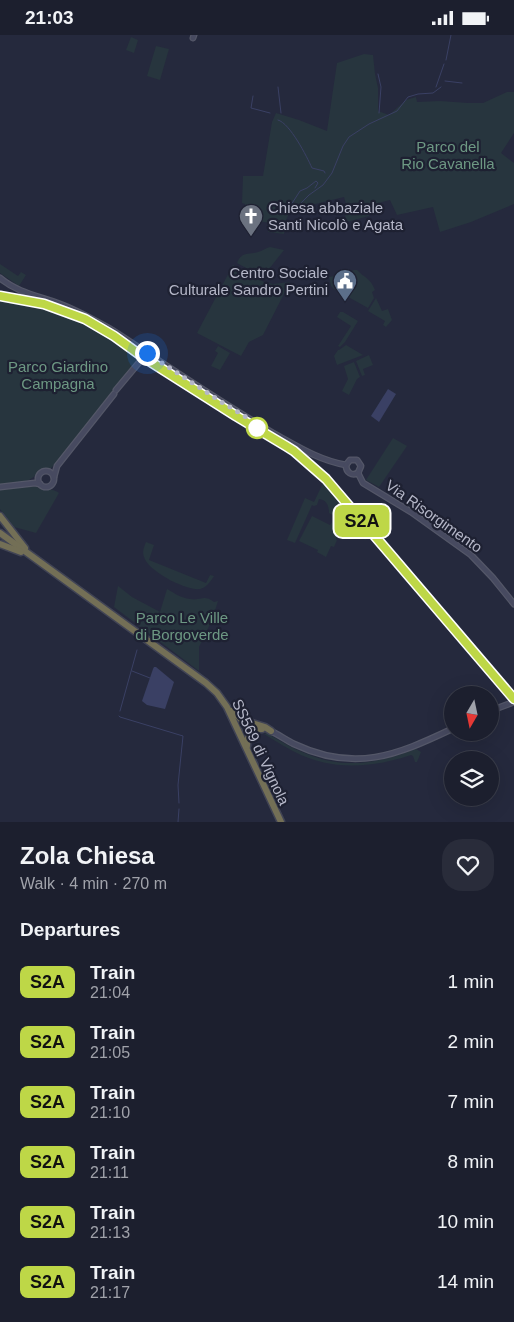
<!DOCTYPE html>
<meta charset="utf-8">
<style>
body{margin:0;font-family:Helvetica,sans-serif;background:#292c3a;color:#f1f3f6;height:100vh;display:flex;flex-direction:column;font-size:19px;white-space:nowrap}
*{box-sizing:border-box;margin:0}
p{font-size:16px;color:#a0a2aa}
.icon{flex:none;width:28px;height:28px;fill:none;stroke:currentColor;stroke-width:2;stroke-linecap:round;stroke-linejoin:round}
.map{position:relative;height:787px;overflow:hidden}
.details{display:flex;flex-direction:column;background:#1c1f2e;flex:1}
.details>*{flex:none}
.badge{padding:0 10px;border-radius:8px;font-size:18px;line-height:32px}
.needle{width:32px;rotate:189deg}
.buttons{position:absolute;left:444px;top:651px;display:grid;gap:10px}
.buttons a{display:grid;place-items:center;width:55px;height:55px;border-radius:50%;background:#1c1f2e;box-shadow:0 5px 20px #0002,0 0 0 1px #3a3d4a;font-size:25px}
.you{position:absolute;width:25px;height:25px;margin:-12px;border:4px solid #fff;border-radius:50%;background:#1a73e8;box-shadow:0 0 0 8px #1a73e833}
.map>.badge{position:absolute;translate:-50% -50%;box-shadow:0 0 0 2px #fff}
h2{padding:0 20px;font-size:19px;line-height:45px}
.round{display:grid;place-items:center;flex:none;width:52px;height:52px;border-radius:20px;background:#292c3a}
.overview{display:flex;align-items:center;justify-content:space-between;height:85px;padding:0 20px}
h1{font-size:24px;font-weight:600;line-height:38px}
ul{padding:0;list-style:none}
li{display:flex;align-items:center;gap:15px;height:60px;padding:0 20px}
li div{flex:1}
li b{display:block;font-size:19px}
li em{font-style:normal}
li .badge{min-width:55px;font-weight:700;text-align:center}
.status{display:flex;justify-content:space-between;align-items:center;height:35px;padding:0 25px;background:#1c1f2e;direction:ltr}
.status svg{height:14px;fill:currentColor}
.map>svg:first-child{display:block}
.green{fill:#27353e}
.water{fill:#3a4064}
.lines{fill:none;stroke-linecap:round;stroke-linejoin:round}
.stream{stroke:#3a4064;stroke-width:1}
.secondary-casing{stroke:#545768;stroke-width:7}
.highway-casing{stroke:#414455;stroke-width:9}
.secondary{stroke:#474a60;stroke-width:4.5}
.highway{stroke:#736f56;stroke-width:6}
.rail{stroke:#5b5f74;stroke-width:1;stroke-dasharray:5 5;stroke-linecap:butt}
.line-casing{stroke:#fff;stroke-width:11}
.line{stroke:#bed747;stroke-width:8}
.walk{stroke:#b5b7c8;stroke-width:5;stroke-dasharray:0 9}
.stop-dot{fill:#fff;stroke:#bed747;stroke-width:2.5}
.labels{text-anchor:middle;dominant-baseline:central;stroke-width:4.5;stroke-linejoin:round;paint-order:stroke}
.park-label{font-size:15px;fill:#6d9883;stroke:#1e2132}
.poi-label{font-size:15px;fill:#b5b7c8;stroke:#1e2132;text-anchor:start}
.street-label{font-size:15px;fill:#b5b7c8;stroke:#1e2132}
</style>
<div class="status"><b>21:03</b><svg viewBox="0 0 49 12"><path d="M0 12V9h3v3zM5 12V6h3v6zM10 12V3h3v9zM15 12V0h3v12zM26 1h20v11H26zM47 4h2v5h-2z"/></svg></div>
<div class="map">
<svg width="514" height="787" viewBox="0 0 514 787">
<rect width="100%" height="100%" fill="#25293d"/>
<!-- green -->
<g class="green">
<polygon points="131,2 138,5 134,18 126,15"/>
<polygon points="156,11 169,14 160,45 147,41"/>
<polygon points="364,19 373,20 375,39 378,53 378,76 389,80 406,65 416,62 417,67 440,66 468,68 483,68 507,57 514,57 514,98 501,118 514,128 514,169 471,187 440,197 433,172 397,180 390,165 366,171 369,181 347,187 344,177 348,176 344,162 295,174 291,174 286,185 284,199 268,197 269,188 259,186 254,191 242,190 245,169 242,168 243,141 263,141 272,87 276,78 299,85 327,96 337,28"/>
<path d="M270 212 284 215 269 234 266 244 237 228C242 216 248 220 258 217 262 216 266 213 270 212Z"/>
<polygon points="0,229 18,241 21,237 26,240 19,251 0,238"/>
<polygon points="233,230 264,247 273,249 290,247 263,300 249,307 241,321 197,298"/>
<path d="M354 235H357C366 244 370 243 375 255L372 257 374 263 368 273 334 254 331 251 329 242 341 240Z"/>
<polygon points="376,263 382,276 388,274 392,285 386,292 383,290 385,286 368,276"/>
<path d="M0 264 43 272 83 289 113 305 142 323 95 383 91 384 56 428 50 434 44 435 29 445 11 450C20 455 26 451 36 451 44 458 49 451 59 458L36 498 14 492 0 474V455L6 453H0Z"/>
<polygon points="340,277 343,277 358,286 345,307 340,312 338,311 351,291 337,282"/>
<polygon points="346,310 363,320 337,330 334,321 338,315 339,315"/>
<polygon points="218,311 230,318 220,335 211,331 218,318 215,316"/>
<polygon points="369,320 373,330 363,334 365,340 362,341 356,326"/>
<polygon points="354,327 360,342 357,344 349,360 342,356 348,344 344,331"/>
<polygon points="393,403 407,411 379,452 366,445"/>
<path d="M324 446 369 498 365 506 360 490 350 485 347 491 337 486 338 483 329 478C329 471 327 465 319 464L317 470 314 471 312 470 295 508 287 505 305 463 314 467Z"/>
<polygon points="312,481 330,490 333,486 345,492 340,501 337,502 336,504 337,505 334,512 331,511 326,522 317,517 318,515 299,506"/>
<path d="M146 507 154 510 149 525 206 548 210 540 214 541C211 546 206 553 200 554 186 556 148 536 144 522 142 517 144 512 146 507Z"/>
<path d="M118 551 132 562 160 577 167 554C174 558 181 563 190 564 202 566 203 559 214 567L218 566 212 585 199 612V636L114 572Z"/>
<path d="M267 698C321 732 356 737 416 714L421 717 417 727H415L413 721 411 720C375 732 337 736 301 720 288 714 276 706 264 699Z"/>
</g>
<!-- water -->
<g class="water">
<polygon points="388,354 396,359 379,387 371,381"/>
<polygon points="154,632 156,632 174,647 165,674 147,670 142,666 153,634"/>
</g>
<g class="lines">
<!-- stream -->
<g class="stream">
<polyline points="446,25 451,0"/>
<polyline points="378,39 381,52 379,78"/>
<polyline points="445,46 462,48"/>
<polyline points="278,52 281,78"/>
<polyline points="436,52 444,29"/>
<polyline points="253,61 251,73 270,78"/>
<path d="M278 85C290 88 307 122 312 133L324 136 325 138"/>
<polyline points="298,171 309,160 323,150 332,138 343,111 349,102 369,89 397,76 408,62 418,59 433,58 441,52"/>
<polyline points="289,173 300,156 307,153 316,146 318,148 315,153"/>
<polyline points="132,636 150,643"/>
<polyline points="120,676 137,615"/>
<polyline points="119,681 120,682 183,701 178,750 179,768"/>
<polyline points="178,787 179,774"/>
</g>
<!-- secondary casing -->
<g class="secondary-casing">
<g id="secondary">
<polyline points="193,3 194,0"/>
<path d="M0 243C18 258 39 261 60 269 79 276 96 286 112 295 166 330 218 366 273 398 297 411 318 425 346 430"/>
<polyline points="116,355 147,318"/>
<polyline points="346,430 350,425 357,425 361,431 358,438"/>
<path d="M346 430C346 438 352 441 358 438"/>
<circle cx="46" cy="444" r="8"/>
<polyline points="358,438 363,448 411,477 471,520 493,543 514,569"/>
<polyline points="54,442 57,431 114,359"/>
<polyline points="0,452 35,448 40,449"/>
<polyline points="490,676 514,667"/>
<path d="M271 696C279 700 286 705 294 709 355 738 397 720 452 694"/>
</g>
</g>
<!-- highway casing -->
<g class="highway-casing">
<g id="highway">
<polyline points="0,481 25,513"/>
<polyline points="0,498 206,648 217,658 227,672 281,787"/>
<polyline points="0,509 21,517"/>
<polyline points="232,676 242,685 265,692 271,696"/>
<path d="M247 711C247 701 251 693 262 694"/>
</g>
</g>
<!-- secondary -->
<use href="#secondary" class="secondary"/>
<!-- highway -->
<use href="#highway" class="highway"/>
<!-- rail -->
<polyline class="rail" points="0,261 44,269 85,285 113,301 143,322 236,381 277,405 294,416 326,444 514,664"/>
</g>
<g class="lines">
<!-- line casing -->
<g class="line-casing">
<polyline id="line" points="0,261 44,269 85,284 114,301 143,322 236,381 286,411 294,416 326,444 514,664"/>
</g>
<!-- line -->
<use href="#line" class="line"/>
<!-- walk -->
<polyline class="walk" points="147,318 220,366 254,387 257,393"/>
</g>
<!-- icons -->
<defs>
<g id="church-pin" transform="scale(1.25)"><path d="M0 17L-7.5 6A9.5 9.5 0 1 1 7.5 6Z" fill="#6b7280" stroke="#1e2132"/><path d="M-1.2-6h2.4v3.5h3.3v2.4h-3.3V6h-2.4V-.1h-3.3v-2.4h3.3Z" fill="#fff"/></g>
<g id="civic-pin" transform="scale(1.25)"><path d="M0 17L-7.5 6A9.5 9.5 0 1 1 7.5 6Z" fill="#5c6f8a" stroke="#1e2132"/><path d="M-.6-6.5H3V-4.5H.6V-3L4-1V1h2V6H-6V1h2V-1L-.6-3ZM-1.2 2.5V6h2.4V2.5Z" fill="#fff"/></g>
</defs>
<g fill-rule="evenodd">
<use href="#church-pin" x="251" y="181"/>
<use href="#civic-pin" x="345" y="246"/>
</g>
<!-- markers -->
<circle class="stop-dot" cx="257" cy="393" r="10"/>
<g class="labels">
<!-- park labels -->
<g class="park-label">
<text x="448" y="111">Parco del<tspan x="448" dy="17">Rio Cavanella</tspan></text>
<text x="58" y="331">Parco Giardino<tspan x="58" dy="17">Campagna</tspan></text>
<text x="182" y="582">Parco Le Ville<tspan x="182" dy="17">di Borgoverde</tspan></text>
</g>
<!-- poi labels -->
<g class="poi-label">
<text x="268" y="172">Chiesa abbaziale<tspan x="268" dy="17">Santi Nicolò e Agata</tspan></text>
<text x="328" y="237" text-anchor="end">Centro Sociale<tspan x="328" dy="17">Culturale Sandro Pertini</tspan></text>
</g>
<!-- street labels -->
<g class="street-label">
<text transform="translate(434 481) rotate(35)">Via Risorgimento</text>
<text transform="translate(261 717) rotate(65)">SS569 di Vignola</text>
</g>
</g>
</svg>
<div class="buttons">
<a><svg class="needle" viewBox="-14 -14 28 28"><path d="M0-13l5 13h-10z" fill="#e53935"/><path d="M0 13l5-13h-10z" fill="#a0a2aa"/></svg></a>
<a><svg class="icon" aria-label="layers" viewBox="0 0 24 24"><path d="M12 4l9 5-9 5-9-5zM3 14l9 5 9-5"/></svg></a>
</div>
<div class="you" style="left:147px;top:318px"></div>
<b class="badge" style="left:362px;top:486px;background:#bed747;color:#111">S2A</b>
</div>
<section class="details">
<div class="overview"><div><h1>Zola Chiesa</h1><p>Walk · 4 min · 270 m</p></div><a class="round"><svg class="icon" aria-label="heart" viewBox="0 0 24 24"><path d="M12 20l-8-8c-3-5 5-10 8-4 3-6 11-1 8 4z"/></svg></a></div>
<h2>Departures</h2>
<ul>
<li><span class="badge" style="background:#bed747;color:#111">S2A</span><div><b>Train</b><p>21:04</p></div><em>1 min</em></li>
<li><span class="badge" style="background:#bed747;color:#111">S2A</span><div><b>Train</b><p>21:05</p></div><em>2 min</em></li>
<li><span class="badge" style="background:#bed747;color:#111">S2A</span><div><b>Train</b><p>21:10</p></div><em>7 min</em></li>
<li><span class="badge" style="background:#bed747;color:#111">S2A</span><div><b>Train</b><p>21:11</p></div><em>8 min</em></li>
<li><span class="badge" style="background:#bed747;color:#111">S2A</span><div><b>Train</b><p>21:13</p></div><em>10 min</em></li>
<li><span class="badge" style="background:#bed747;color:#111">S2A</span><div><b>Train</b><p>21:17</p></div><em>14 min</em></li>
</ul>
</section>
